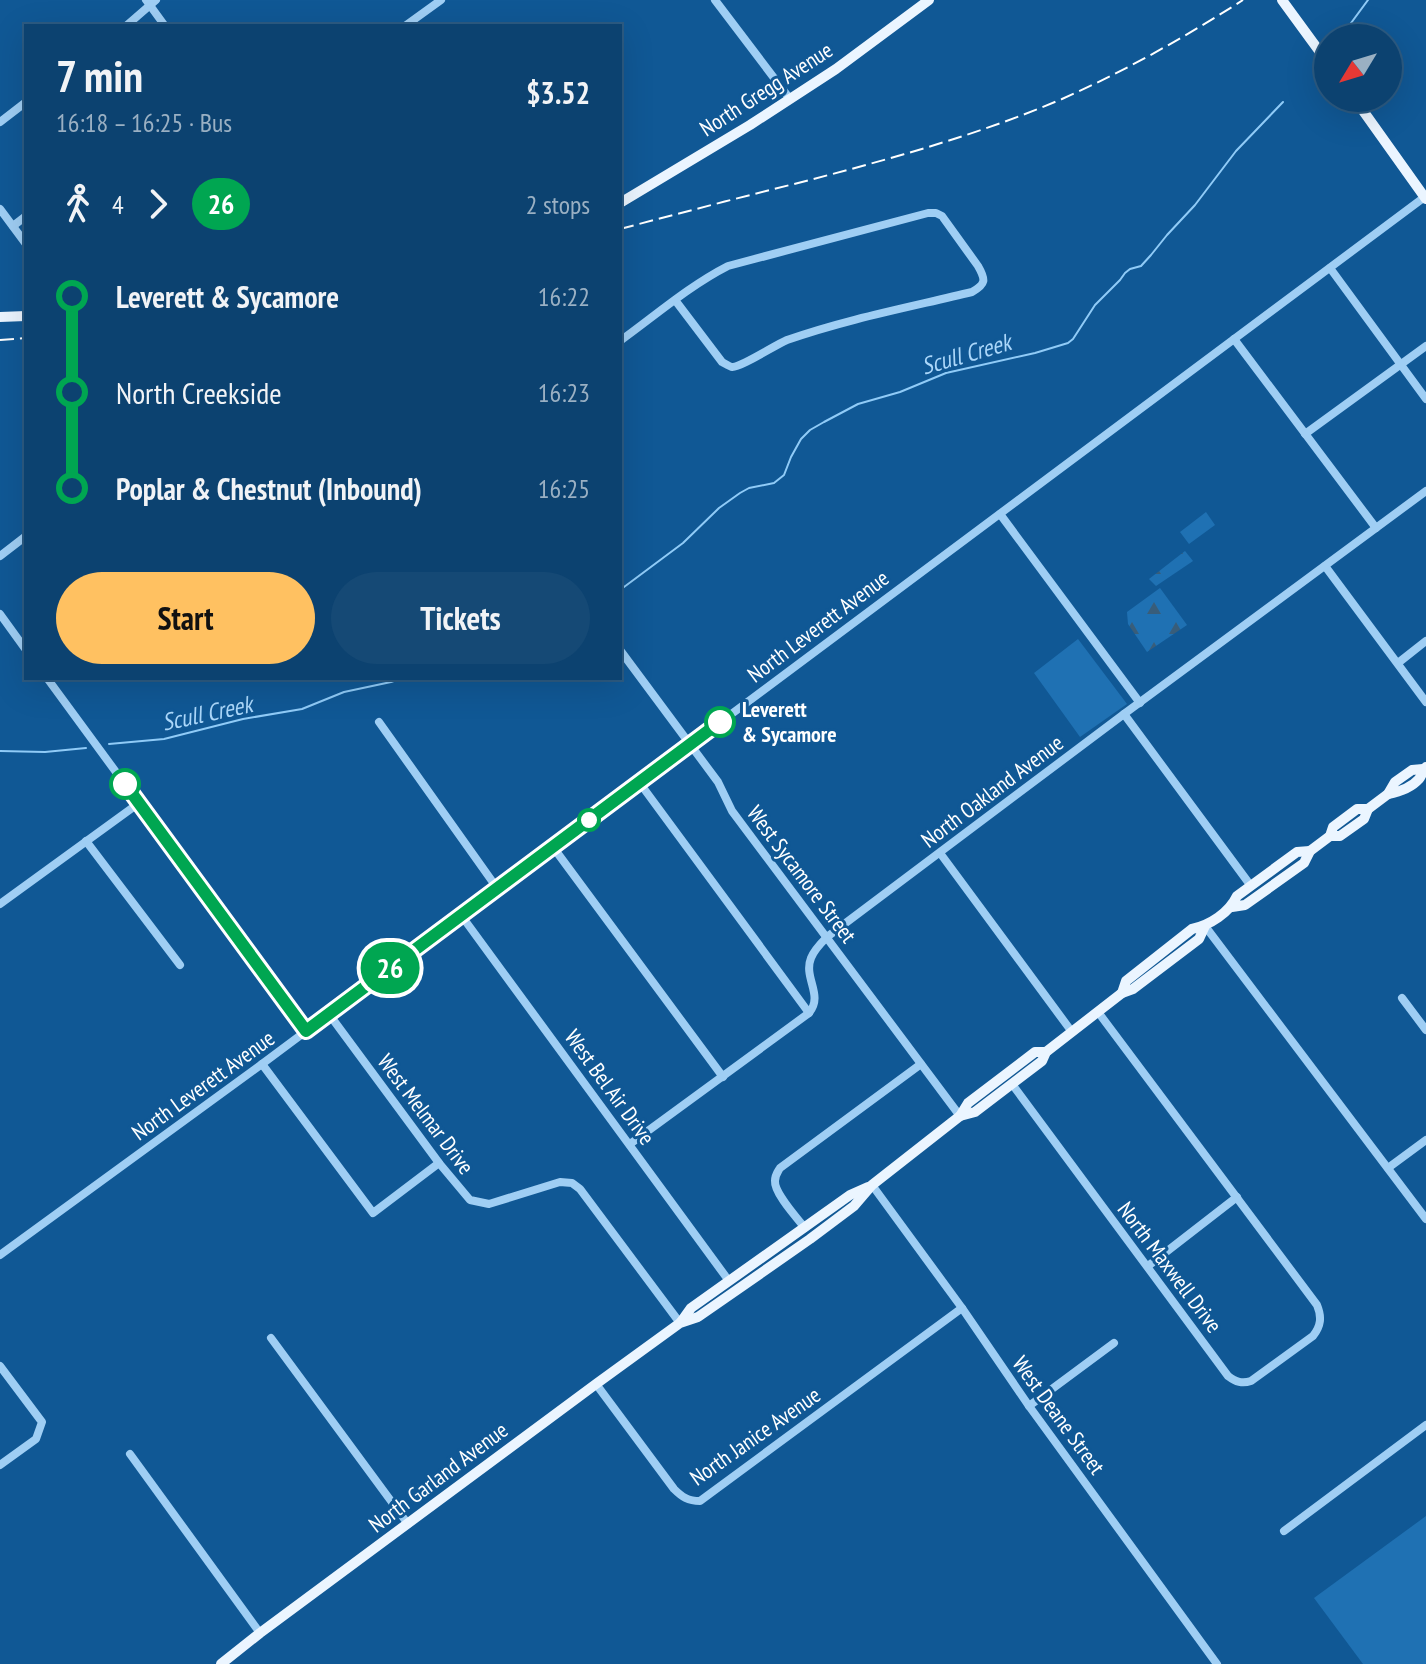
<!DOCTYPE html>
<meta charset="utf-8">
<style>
body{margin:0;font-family:"PT Sans Narrow",sans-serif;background:#154975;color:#f1f3f6;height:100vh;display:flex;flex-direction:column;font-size:30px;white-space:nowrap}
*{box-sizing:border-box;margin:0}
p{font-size:26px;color:#9ab0c3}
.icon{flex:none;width:44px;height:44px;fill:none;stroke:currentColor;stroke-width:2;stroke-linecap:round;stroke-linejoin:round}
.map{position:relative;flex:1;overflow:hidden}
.details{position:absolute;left:24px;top:24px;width:598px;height:656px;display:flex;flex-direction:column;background:#0c4270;border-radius:0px;box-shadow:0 8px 32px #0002,0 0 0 2px #2c5b83}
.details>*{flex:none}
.badge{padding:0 16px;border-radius:26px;font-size:28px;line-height:52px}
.needle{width:52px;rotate:232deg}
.controls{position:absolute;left:1314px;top:24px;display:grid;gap:16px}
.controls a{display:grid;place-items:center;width:88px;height:88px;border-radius:50%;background:#0c4270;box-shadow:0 8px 32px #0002,0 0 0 2px #2c5b83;font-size:40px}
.map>.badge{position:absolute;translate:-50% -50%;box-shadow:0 0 0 4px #fff}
.legs{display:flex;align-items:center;gap:12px;height:88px;padding:0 32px;font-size:26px}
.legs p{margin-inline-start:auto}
.head{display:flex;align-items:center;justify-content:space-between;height:136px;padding:0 32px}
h1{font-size:44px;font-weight:600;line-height:60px}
.button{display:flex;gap:16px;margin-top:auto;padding:16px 32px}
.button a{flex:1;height:92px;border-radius:48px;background:#ffc161;color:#111;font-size:32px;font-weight:600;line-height:92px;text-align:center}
.button a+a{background:#154975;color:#f1f3f6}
ul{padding:0 32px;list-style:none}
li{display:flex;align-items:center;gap:28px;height:96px;font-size:30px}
li i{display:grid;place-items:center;width:12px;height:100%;margin:0 10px;background:currentColor}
li i::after{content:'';width:20px;height:20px;margin:-10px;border:6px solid;border-radius:50%;background:#0c4270}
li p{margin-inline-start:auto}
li:first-child i{background:linear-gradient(#0000 50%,currentColor 0)}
li:last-child i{background:linear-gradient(currentColor 50%,#0000 0)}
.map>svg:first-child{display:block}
.green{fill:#1f71b3}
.forest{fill:url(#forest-firs)}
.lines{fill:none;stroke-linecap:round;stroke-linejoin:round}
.stream{stroke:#90cbf7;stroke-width:2}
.minor{stroke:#9fcef4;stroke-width:8}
.major{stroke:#ebf5ff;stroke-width:10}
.rail{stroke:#fff;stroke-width:2;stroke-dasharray:14 6;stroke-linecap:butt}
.line-1-casing{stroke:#fff;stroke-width:18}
.line-1{stroke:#00a651;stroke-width:12}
.stop-1-dot{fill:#fff;stroke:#00a651;stroke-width:4}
.labels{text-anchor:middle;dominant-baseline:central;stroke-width:6;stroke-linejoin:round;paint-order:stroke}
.street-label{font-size:22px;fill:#fff;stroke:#105895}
.stop-label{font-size:22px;font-weight:bold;fill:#fff;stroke:#105895;text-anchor:start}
.water-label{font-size:24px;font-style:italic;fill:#abd7fa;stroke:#105895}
</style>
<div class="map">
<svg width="1426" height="1664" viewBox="0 0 1426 1664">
<defs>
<pattern id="forest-firs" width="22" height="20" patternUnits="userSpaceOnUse" patternTransform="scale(2)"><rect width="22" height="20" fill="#1f71b3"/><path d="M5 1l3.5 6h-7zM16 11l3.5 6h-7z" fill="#385d7a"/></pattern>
</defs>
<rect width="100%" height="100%" fill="#105895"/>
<!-- green -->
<g class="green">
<polygon points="1206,512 1215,525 1189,544 1180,532"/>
<polygon points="1078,639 1127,704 1080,737 1034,673"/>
<polygon points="1426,1516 1426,1664 1363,1664 1314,1598"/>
</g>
<!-- forest -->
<g class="forest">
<polygon points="1185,551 1193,561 1156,586 1149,579"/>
<polygon points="1160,588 1187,625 1147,652 1128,624 1127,612"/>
</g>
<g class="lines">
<!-- stream -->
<g class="stream">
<polyline points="1340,38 1368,0"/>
<polyline points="620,590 683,543 719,508 740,493 749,488 774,483 784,475 791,457 801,439 810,430 824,422 858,404 900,392 946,373 1035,353 1068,343 1073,339 1095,305 1120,280 1125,273 1130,269 1141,266 1151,255 1167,235 1195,205 1236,151 1283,102"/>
<polyline points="109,744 164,739 243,719 302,709 344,692 391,682 402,678"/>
<polyline points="0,751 45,752 86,748"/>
</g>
<!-- minor -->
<g class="minor">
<polyline points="146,0 165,26"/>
<polyline points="715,0 790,99"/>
<polyline points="126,26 156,0"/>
<polyline points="405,26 441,0"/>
<polyline points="0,122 26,102"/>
<polyline points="0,209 26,244"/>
<polyline points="13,226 26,216"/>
<polyline points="1330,268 1426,399"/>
<polyline points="1234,339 1376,528"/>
<path d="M620 341C656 315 689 286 728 266L928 213H936L942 216 978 266C986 280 986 284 972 292 910 307 847 319 787 340 775 345 740 368 732 367 730 367 724 363 722 362L675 300"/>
<polyline points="1305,434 1426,346"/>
<polyline points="1000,514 1140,703"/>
<polyline points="0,556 26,536"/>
<polyline points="1325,566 1426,702"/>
<polyline points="0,614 26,650"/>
<polyline points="620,650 718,782 732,811 960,1116"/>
<polyline points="1398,663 1426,641"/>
<polyline points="47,678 306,1031"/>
<polyline points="1124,714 1251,886"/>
<polyline points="379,722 497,888"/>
<polyline points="639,782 809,1013"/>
<polyline points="86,841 180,965"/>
<polyline points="553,847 723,1077"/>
<polyline points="940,853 1072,1032"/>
<polyline points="0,904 139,803"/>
<polyline points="461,915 729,1281"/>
<polyline points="1205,926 1426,1219"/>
<polyline points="1402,998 1426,1030"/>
<polyline points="329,1014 439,1163 470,1200 489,1204 560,1182 572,1183 580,1189 680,1323"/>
<polyline points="262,1064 373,1213 439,1163"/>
<path d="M1012 1084 1228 1376C1236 1382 1242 1384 1251 1381L1313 1336C1321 1326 1322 1317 1317 1305L1098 1012"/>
<path d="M630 1144 809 1013C824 995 803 978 811 958 814 950 821 943 827 937L1124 714 1426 491"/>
<polyline points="1388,1168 1426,1140"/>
<polyline points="872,1185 962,1308 1029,1406 1217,1664"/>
<path d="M805 1228C797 1218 774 1193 775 1181 775 1175 777 1173 780 1168L921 1064"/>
<polyline points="0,1255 262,1064 1426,196"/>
<polyline points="1148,1266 1237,1197"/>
<polyline points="271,1338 408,1524"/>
<polyline points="0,1366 42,1422 36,1439 0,1465"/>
<path d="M596 1384 674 1489C682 1497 688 1501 700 1501L962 1308"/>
<polyline points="1029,1406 1114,1343"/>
<polyline points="130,1454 260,1633"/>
<polyline points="1284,1531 1426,1425"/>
</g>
<!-- major -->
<g class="major">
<polyline points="1282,0 1328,63"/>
<polyline points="1354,98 1426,199"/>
<polyline points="620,203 750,125 836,69 929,0"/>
<polyline points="0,317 26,316"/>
<path d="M1388 794C1399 792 1411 788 1419 779 1422 775 1423 770 1426 767"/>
<polyline points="1330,836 1340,836 1364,819 1368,809 1388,794 1395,782 1412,770 1423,769"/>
<polyline points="1232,907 1245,905 1304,863 1310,851 1330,836 1333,827 1357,809 1368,809"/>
<path d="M1122 993 1126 981 1192 929C1210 925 1229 913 1237 896L1297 852 1310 851"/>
<polyline points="960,1116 975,1112 1042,1061 1046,1052 1122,993 1133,989 1199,939 1205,926"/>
<polyline points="681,1322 691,1308 850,1195 868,1187"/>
<polyline points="221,1664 260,1633 596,1384 680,1323 698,1317 810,1239 854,1206 872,1185 960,1116 968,1103 1035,1052 1046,1052"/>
</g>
<!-- rail -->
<g class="rail">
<path d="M620 229C681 213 741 197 802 182 890 159 978 135 1062 99 1125 71 1185 37 1243 0"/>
<polyline points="0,340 26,338"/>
</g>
</g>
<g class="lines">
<!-- line-1 casing -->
<g class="line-1-casing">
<polyline id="line-1" points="125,784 306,1031 720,722"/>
</g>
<!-- line-1 -->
<use href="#line-1" class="line-1"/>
</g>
<!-- markers -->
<g class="stop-1-dot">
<circle cx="720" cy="722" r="14"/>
<circle cx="125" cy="784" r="14"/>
<circle cx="589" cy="820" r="10"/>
</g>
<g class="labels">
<!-- street labels -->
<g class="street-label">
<text transform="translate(766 89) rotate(-33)">North Gregg Avenue</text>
<text transform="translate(818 626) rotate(-37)">North Leverett Avenue</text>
<text transform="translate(992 791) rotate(-37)">North Oakland Avenue</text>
<text transform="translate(802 874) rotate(53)">West Sycamore Street</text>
<text transform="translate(203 1085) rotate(-36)">North Leverett Avenue</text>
<text transform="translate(610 1087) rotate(54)">West Bel Air Drive</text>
<text transform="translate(426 1114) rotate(53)">West Melmar Drive</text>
<text transform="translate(1170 1267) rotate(53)">North Maxwell Drive</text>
<text transform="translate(1059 1415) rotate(54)">West Deane Street</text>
<text transform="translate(755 1436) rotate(-35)">North Janice Avenue</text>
<text transform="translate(438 1477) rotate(-37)">North Garland Avenue</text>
</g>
<!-- stop labels -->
<g class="stop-label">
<text x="742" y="709">Leverett<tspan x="742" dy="25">&amp; Sycamore</tspan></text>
</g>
<!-- water labels -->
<g class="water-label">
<text transform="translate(966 354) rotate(-16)">Scull Creek</text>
<text transform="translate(207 713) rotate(-12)">Scull Creek</text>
</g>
</g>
</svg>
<div class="controls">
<a><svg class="needle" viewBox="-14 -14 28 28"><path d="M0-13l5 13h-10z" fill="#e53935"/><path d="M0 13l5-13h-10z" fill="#9ab0c3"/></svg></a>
</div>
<b class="badge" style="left:390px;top:968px;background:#00a651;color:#fff">26</b>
<section class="details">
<div class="head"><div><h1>7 min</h1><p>16:18 – 16:25 · Bus</p></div><b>$3.52</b></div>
<div class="legs"><svg class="icon" aria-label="walk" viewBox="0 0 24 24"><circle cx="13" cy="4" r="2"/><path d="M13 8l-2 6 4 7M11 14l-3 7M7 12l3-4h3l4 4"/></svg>4<svg class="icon" aria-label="forward" viewBox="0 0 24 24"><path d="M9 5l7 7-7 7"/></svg><b class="badge" style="background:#00a651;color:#fff">26</b><p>2 stops</p></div>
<ul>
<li><i style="color:#00a651"></i><b>Leverett &amp; Sycamore</b><p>16:22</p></li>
<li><i style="color:#00a651"></i><span>North Creekside</span><p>16:23</p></li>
<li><i style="color:#00a651"></i><b>Poplar &amp; Chestnut (Inbound)</b><p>16:25</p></li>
</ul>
<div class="button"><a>Start</a><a>Tickets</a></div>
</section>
</div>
